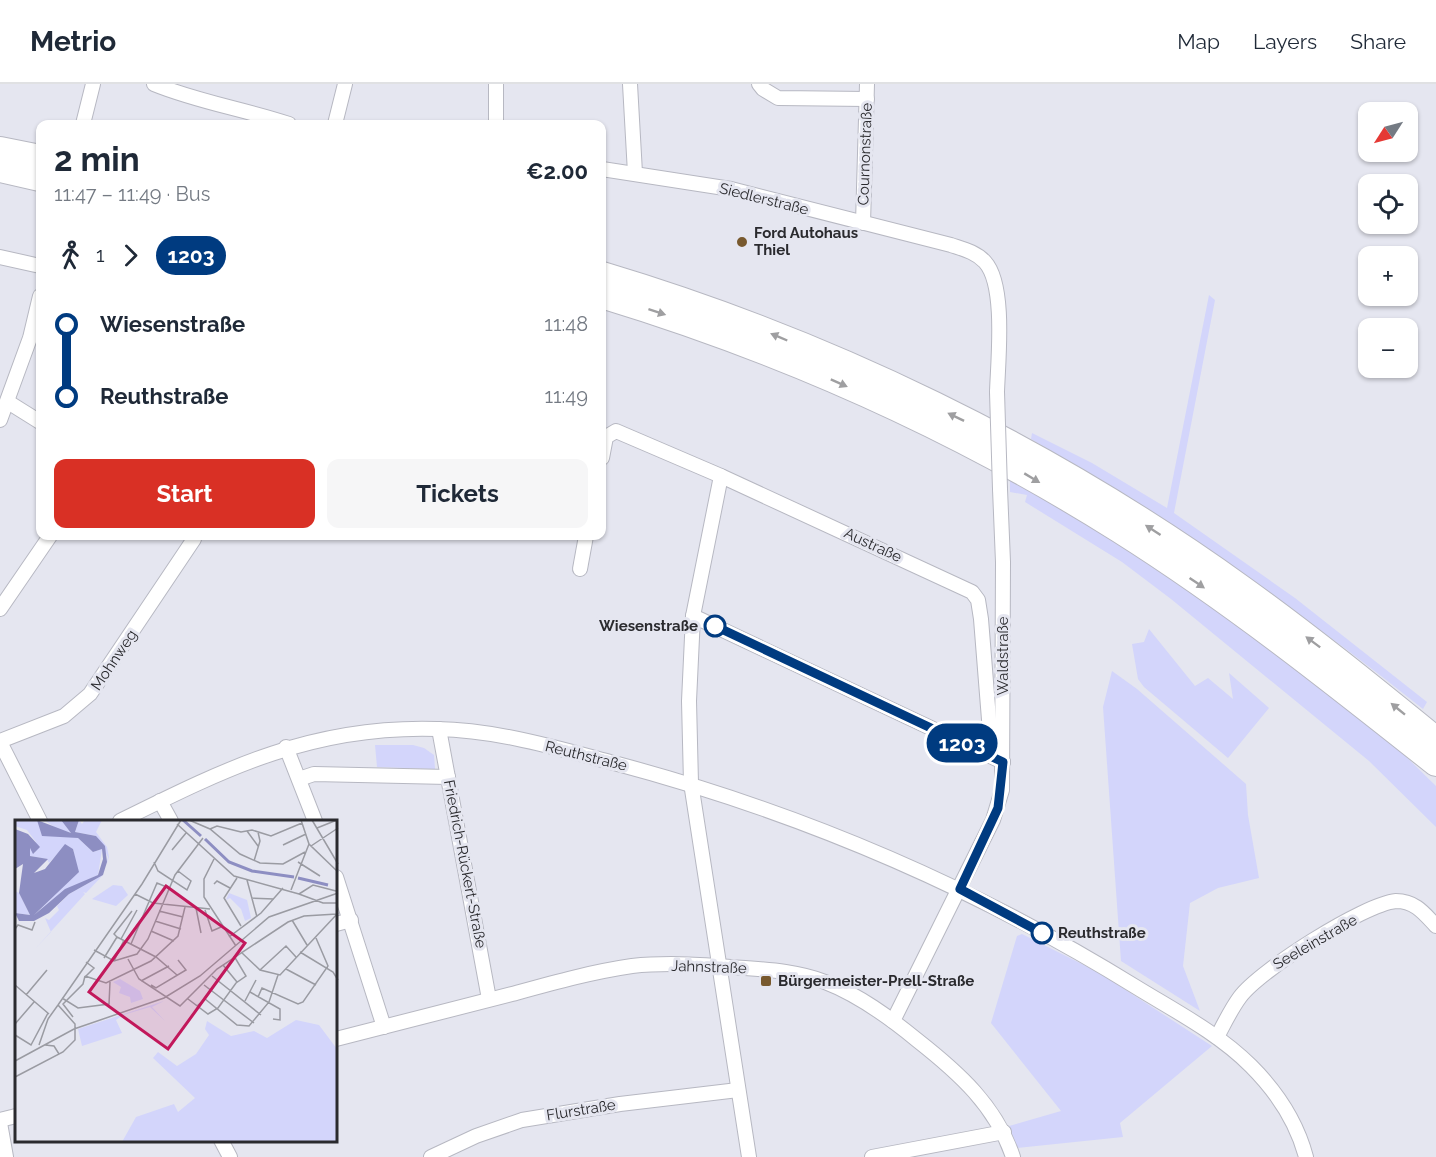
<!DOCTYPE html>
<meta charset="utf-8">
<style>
body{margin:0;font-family:Raleway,sans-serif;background:#f6f6f7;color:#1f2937;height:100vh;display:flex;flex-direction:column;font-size:22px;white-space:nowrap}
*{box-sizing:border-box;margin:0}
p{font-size:20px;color:#747a83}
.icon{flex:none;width:33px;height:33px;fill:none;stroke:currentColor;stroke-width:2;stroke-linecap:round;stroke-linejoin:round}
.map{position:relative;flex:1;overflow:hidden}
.details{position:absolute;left:36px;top:36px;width:570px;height:420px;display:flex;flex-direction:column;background:#fff;border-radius:12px;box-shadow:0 2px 4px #0004}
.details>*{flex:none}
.badge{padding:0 12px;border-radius:20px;font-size:21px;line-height:39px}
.needle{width:39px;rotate:234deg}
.controls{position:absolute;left:1358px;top:18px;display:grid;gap:12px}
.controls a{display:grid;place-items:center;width:60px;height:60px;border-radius:12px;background:#fff;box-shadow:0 2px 4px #0004;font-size:30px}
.map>.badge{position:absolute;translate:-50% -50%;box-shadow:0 0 0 3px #fff}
.legs{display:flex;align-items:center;gap:9px;height:66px;padding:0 18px;font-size:20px}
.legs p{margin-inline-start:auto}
.headline{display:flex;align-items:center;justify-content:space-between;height:102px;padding:0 18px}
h1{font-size:33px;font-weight:700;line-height:45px}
.button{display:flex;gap:12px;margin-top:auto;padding:12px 18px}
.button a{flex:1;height:69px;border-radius:12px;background:#d93025;color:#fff;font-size:24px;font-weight:700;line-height:69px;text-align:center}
.button a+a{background:#f6f6f7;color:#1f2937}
ul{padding:0 18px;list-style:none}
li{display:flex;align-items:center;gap:21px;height:72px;font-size:22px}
li i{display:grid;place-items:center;width:9px;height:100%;margin:0 8px;background:currentColor}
li i::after{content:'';width:15px;height:15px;margin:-8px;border:4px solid;border-radius:50%;background:#fff}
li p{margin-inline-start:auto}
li:first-child i{background:linear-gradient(#0000 50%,currentColor 0)}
li:last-child i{background:linear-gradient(currentColor 50%,#0000 0)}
header{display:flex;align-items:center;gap:36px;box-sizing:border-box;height:84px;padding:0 30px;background:#fff;border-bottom:2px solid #e0e1e3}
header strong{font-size:28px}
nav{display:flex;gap:33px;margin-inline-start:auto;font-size:21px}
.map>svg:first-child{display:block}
.green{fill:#d3d5fb}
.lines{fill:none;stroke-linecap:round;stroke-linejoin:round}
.street-casing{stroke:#b7b8c2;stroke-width:16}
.highway-casing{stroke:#b7b8c2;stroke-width:28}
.street{stroke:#fff;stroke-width:14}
.highway{stroke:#fff;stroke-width:26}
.street-bridge-casing{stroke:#b7b8c2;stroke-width:16;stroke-linecap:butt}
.street-bridge{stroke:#fff;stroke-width:14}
.oneway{fill:#9f9fa1}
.line-1-casing{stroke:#fff;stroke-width:14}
.line-1{stroke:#003b80;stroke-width:9}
.poi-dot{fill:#78592e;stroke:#e5e6f0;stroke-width:2}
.stop-1-dot{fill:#fff;stroke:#003b80;stroke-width:3}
.labels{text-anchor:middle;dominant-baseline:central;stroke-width:6;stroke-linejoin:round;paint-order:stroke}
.street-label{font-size:15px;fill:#2a2a2e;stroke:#e5e6f0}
.poi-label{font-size:15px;font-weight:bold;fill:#2a2a2e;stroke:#e5e6f0;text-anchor:start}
.stop-label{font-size:15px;font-weight:bold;fill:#2a2a2e;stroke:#e5e6f0;text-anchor:end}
.inset-river{fill:none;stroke:#8d8ec2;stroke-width:3}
.inset-road{fill:none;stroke:#9a9ba2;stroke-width:1.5}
.view{fill:#c2185b;fill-opacity:0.15;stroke:#c2185b;stroke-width:3}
.inset-edge{fill:none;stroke:#2a2a2e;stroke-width:3}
</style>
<header>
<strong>Metrio</strong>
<nav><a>Map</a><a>Layers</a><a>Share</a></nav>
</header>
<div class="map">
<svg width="1436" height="1073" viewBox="0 0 1436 1073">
<rect width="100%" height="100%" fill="#e5e6f0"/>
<!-- green -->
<g class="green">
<path d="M1209 211 1215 216 1174 429 1295 514 1427 618 1423 625C1298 525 1168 436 1031 355L1032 349 1092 379 1167 424Z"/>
<polygon points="1010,395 1091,442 1226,532 1388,655 1436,702 1436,743 1369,677 1171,515 1122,478 1025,418 1027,411 1010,408"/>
<polygon points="1149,545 1195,602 1208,594 1233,615 1229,589 1269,624 1228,674 1144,603 1138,595 1132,560 1144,558"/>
<polygon points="1112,587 1137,605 1246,700 1248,731 1259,794 1218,804 1190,819 1183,882 1200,927 1121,877 1103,623"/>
<polygon points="375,661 413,661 424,664 434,671 435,685 377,683"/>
<polygon points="1022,850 1098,888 1212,962 1120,1039 1123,1053 1017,1064 1009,1042 1061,1027 991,939 1017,852"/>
</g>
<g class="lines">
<!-- street casing -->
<g class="street-casing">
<g id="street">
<path d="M154 0C198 18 244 25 289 40"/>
<polyline points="496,0 496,40"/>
<polyline points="630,0 635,89"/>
<polyline points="759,0 763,5 778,14 867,15"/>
<polyline points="83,40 93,0"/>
<polyline points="335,40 345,0"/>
<path d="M602 85 731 105 951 161C963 165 976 168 985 178 1006 201 998 276 997 308"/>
<polyline points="863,139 867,0"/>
<polyline points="0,173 40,182"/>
<polyline points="8,318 40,338"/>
<polyline points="0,336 30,254 40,212"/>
<polyline points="602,374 606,353 616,347 721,392 972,508 978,516 981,535 990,648 1003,678"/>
<polyline points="721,392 693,532 689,617 691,699 749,1073"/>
<polyline points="580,485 586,452"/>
<polyline points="0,525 50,452"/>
<polyline points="693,532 1003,678"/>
<polyline points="439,645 489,915"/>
<polyline points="0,657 64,632 90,610 194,455"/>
<polyline points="0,658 40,737"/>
<polyline points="286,663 315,737"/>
<polyline points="299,695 314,690 448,693"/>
<polyline points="160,717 171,737"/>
<path d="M120 737C227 684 313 641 437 645 497 646 557 664 614 679 799 728 973 802 1136 903 1175 927 1218 949 1251 982 1276 1007 1297 1039 1306 1073"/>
<polyline points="336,793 384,943"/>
<polyline points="336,840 351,836"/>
<polyline points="893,937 993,736 1002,706 1003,478 1000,405"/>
<path d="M1217 953C1224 940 1231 925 1240 913 1260 886 1364 820 1396 817 1415 817 1424 829 1436 842"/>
<path d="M336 955C395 940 453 925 512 910 552 899 591 888 632 882 669 878 708 881 745 884 772 886 799 888 825 898 859 911 889 933 917 956 959 989 996 1022 1013 1073"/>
<polyline points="0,1036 16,1032"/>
<polyline points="0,1039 6,1073"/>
<polyline points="221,1056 230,1073"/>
<polyline points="431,1073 476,1052 522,1036 620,1020 738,1006"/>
<polyline points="872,1073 1004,1048"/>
</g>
</g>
<!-- highway casing -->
<g class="highway-casing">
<g id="highway">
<polyline points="0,66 40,74"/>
<polyline points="0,85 40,94"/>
<path d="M602 191C829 259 1048 365 1241 504 1308 552 1372 604 1436 656"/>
<path d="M602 211C783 266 960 345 1120 446 1231 516 1334 598 1436 679"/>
</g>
</g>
<!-- street -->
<use href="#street" class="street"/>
<!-- highway -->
<use href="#highway" class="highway"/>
<!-- street-bridge casing -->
<g class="street-bridge-casing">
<polyline id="street-bridge" points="997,308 1000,405"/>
</g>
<!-- street-bridge -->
<use href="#street-bridge" class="street-bridge"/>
</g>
<!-- one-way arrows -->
<defs><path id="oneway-solid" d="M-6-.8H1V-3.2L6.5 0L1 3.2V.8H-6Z" transform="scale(1.5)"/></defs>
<g class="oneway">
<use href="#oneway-solid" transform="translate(657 228) rotate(18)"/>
<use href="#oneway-solid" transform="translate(779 253) rotate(-157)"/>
<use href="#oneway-solid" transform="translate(839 299) rotate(24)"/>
<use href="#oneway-solid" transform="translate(956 333) rotate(-154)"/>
<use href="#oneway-solid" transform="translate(1032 394) rotate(31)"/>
<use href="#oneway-solid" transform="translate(1153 446) rotate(-147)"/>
<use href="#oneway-solid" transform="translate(1197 499) rotate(34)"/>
<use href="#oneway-solid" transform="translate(1313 558) rotate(-143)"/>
<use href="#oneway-solid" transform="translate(1398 625) rotate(-141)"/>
</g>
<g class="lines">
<!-- line-1 casing -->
<g class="line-1-casing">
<polyline id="line-1" points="715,542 1003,678 998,724 960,805 1042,849"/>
</g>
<!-- line-1 -->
<use href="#line-1" class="line-1"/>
</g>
<!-- markers -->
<g class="poi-dot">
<circle cx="742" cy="158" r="6"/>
<rect x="760" y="891" width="12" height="12" rx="3"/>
</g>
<g class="stop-1-dot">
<circle cx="715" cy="542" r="10"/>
<circle cx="1042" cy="849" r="10"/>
</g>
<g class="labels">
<!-- street labels -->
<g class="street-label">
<text transform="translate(865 70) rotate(-88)">Cournonstraße</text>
<text transform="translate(764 115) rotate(14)">Siedlerstraße</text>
<text transform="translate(873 461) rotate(25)">Austraße</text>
<text transform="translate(1003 572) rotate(-90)">Waldstraße</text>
<text transform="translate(114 576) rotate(-56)">Mohnweg</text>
<text transform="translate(586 672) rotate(14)">Reuthstraße</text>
<text transform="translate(465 780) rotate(79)">Friedrich-Rückert-Straße</text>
<text transform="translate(1315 858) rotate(-30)">Seeleinstraße</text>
<text transform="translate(709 883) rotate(2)">Jahnstraße</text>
<text transform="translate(581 1026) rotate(-9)">Flurstraße</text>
</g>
<!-- poi labels -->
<g class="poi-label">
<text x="754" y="149">Ford Autohaus<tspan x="754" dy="17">Thiel</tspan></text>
<text x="778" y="897">Bürgermeister-Prell-Straße</text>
</g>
<!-- stop labels -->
<g class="stop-label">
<text x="698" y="542">Wiesenstraße</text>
<text x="1058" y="849" text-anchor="start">Reuthstraße</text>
</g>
</g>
<!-- overview -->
<g transform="translate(15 736)">
<rect width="322" height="322" fill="#e5e6f0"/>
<path d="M0 0H22L44 14 63 18 78 32 87 29 83 55 48 71 19 95 63 52 58 29 51 25 34 43 32 39 15 36V28L20 33 21 22 12 10 0 6ZM29 0H46L57 13 42 9ZM64 0 67 4 70 0H87L81 12 92 27 94 37 91 46 93 37 81 16 60 12ZM88 55 71 73 68 72 70 74 20 129 36 112 30 98 34 100 44 90 42 86 54 74ZM98 65 107 66 113 75 101 86 77 79ZM0 71 4 73 15 95 0 93ZM214 73 232 80 236 98 230 101 226 89 215 78 211 80ZM105 159 125 171 128 179 116 183 115 177 104 173 106 167 98 162ZM149 181 137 187 150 201 135 187 108 195 101 200 107 213 67 226 63 209ZM281 200 304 205 322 229V322H107L121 297 159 284 163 292 180 278 138 238 143 232 162 246 181 234 194 215 190 209 192 201 216 216 239 211 252 218Z" fill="#d3d5fb"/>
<path d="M22 0 56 13 46 0H64L60 12 81 16 90 26 92 42 88 55 54 74 34 93 19 101H4L0 93 15 95 4 73 8 44 0 49V9L13 14 25 27 18 34 15 28V36L33 39 19 53 30 49 50 24 58 29 64 52 19 95 50 69 83 55 88 39 87 29 78 32 63 18 27 16Z" fill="#8d8ec2"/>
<path class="inset-river" d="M168 0 186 16M190 19 214 42 237 51 279 57M283 58 313 65"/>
<path class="inset-road" d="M174 0 195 9 225 34 245 43 268 44 290 32M200 0H219M286 0 294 24 323 52M297 0 323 44M162 4 219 56 284 74M302 8 322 0M195 9 202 6 226 12 237 10 256 16 287 3M232 11 243 26M268 25 291 14M296 26 323 8M157 30 171 13M199 39 189 59V77L221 126M239 41 245 21 243 12M139 42 143 51 172 70 176 61 163 51M283 42 305 56M222 58 209 78 226 106M232 60 242 97M199 64 202 61 215 68M276 70 294 24M120 74 138 83 195 89M284 74 308 83H323M284 74 298 65 321 71M236 78 259 79M181 88 186 113M190 90 197 111 206 107M144 91 168 97M277 100 292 125M140 101 166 109M0 109 3 105 17 110 20 102M136 111 159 121M102 117 141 137 162 155M214 117 246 93 268 68M106 119 122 90M116 124 142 63 154 68M79 130 99 141 122 134 133 119 160 55 188 18M226 132 245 150 265 155 323 93M285 132 318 152 323 160M89 138 102 117 99 114 117 91M113 139 124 159 165 186 202 149 273 102 289 96 322 94M99 141 109 120M208 145 222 162M271 149 301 165M245 150 271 126 281 137M70 156 91 163 136 141 163 116 170 87M71 156 79 148 71 142M197 156 246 195M126 161 154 146M0 165 34 194M136 165 141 168 171 150 163 140M189 165 239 203M235 172 265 189V200L258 199M11 175 32 150M243 177 247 168 283 184 288 182 313 146 301 118M47 178 63 188 94 184 95 162M173 179 193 194 203 188 221 163 231 156 219 136M230 181 241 160M43 185 127 64 166 0M182 186 190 179 222 205 234 206 254 182 263 155M58 197 48 184 68 164 70 156M0 204 19 182M0 215 16 225 33 193M24 225 33 199M30 225 39 226 44 234M0 241 59 209 149 178 185 156 254 97 323 73M0 257 48 232 60 220V204L43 185 33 199"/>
<path class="view" d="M151 66 230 123 153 229 74 172Z"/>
<rect width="322" height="322" class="inset-edge"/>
</g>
</svg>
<div class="controls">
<a><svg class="needle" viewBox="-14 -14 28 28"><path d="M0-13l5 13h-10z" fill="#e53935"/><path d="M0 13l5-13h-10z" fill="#747a83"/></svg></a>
<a><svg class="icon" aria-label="locate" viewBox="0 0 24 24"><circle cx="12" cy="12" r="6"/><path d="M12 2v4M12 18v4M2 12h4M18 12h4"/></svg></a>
<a>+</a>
<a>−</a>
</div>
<b class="badge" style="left:962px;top:659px;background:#003b80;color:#fff">1203</b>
<section class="details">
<div class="headline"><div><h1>2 min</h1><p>11:47 – 11:49 · Bus</p></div><b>€2.00</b></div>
<div class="legs"><svg class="icon" aria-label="walk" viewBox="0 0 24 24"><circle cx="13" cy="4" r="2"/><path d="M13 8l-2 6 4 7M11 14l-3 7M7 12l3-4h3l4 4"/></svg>1<svg class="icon" aria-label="forward" viewBox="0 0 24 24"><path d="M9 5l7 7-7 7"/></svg><b class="badge" style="background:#003b80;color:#fff">1203</b></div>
<ul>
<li><i style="color:#003b80"></i><b>Wiesenstraße</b><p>11:48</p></li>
<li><i style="color:#003b80"></i><b>Reuthstraße</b><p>11:49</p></li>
</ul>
<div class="button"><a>Start</a><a>Tickets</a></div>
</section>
</div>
